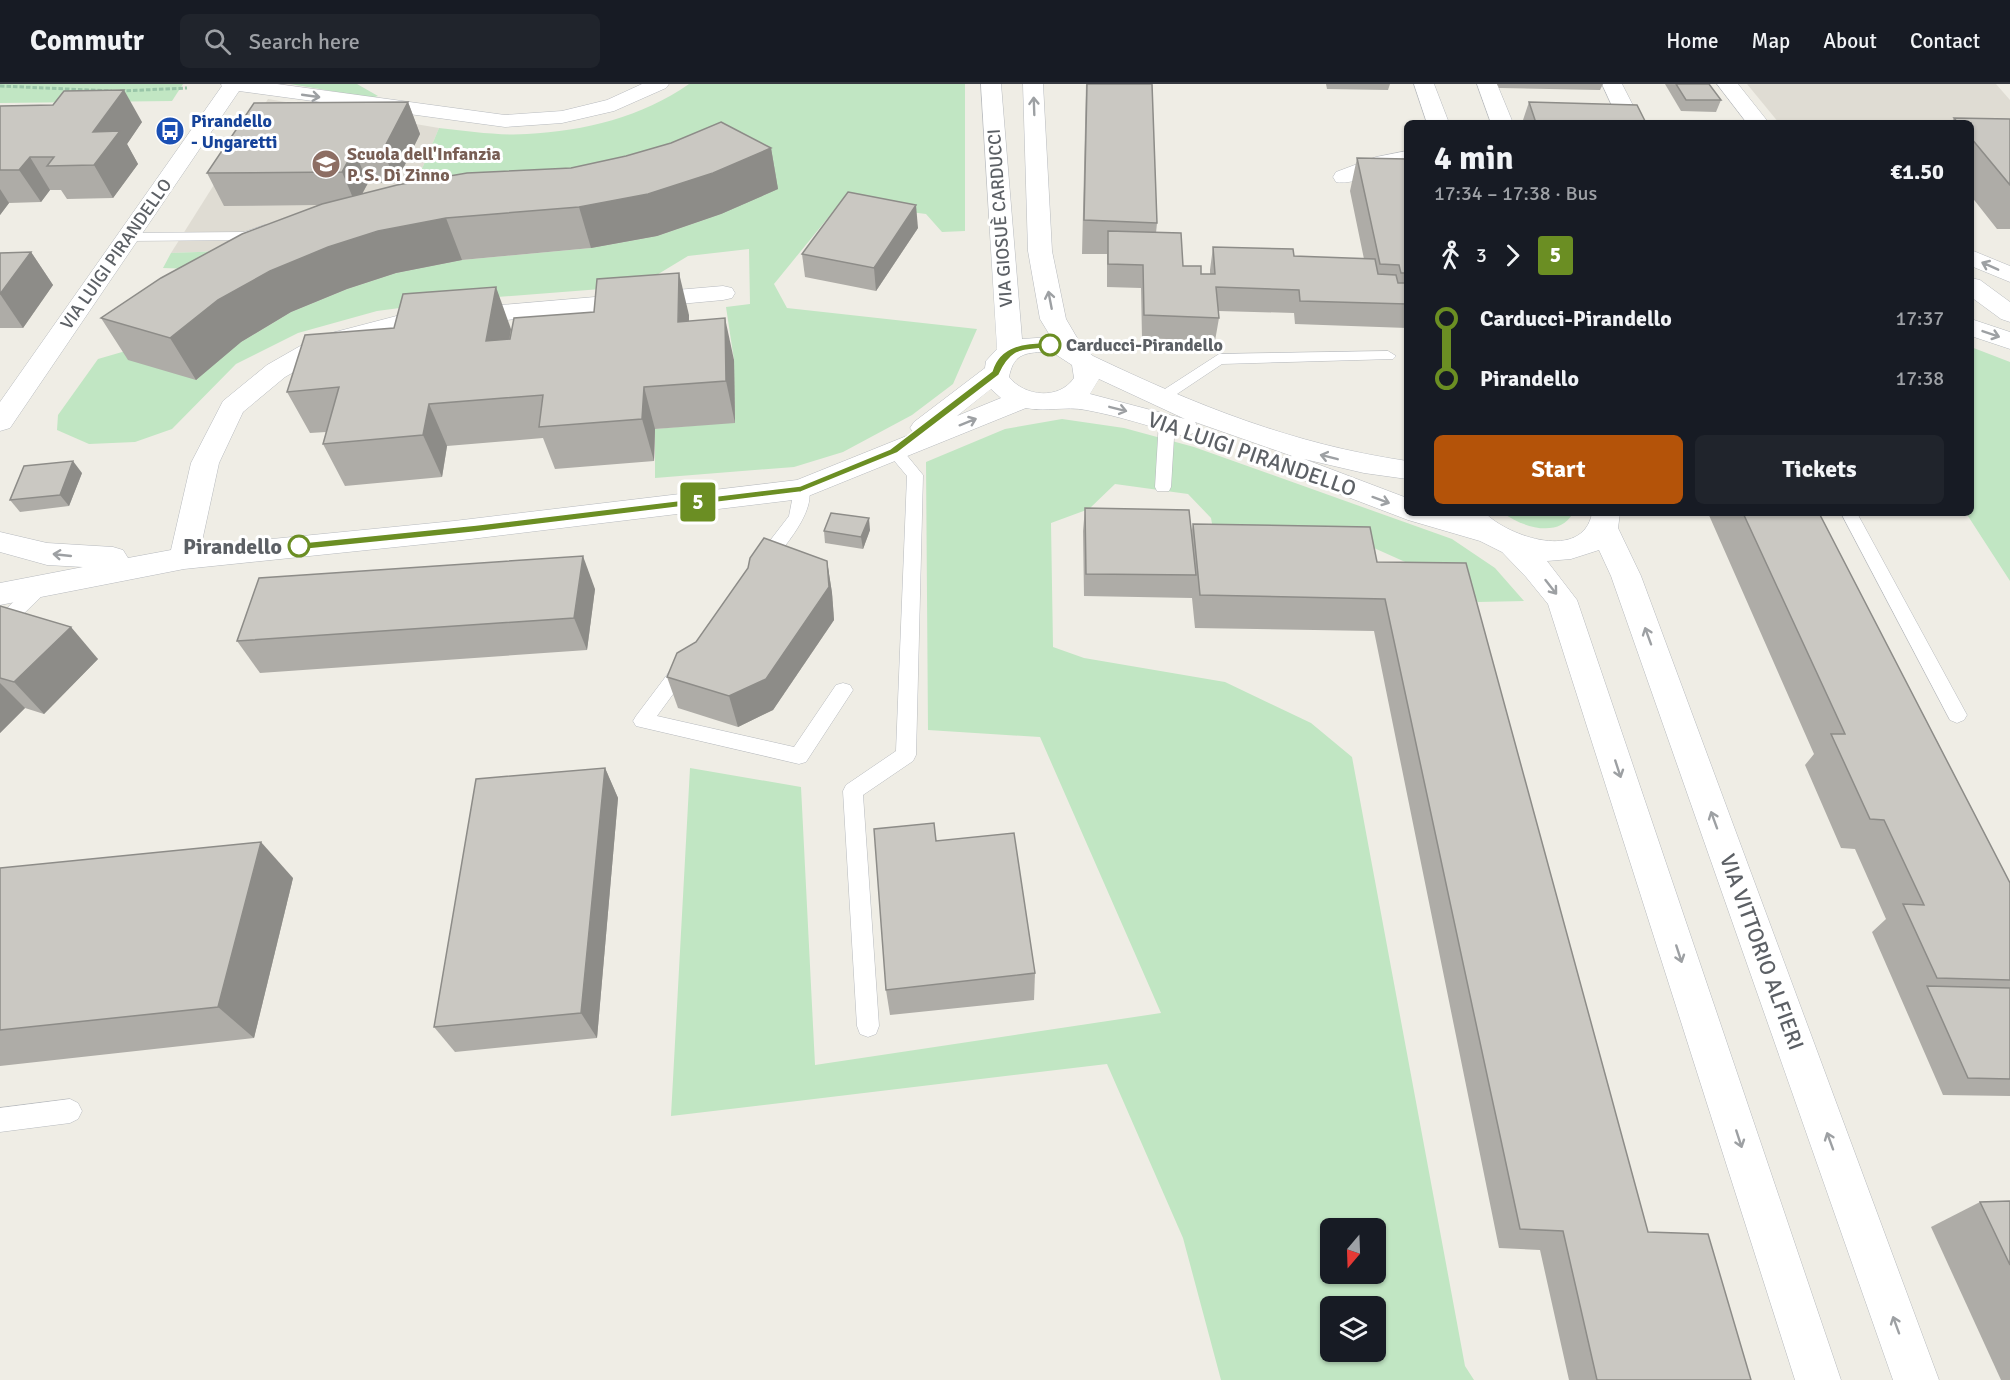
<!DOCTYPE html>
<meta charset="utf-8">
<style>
body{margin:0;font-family:Signika,sans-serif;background:#20242c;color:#f1f3f6;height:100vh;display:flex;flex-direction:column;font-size:22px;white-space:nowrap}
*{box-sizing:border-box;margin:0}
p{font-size:20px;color:#9ea1a6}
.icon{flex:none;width:33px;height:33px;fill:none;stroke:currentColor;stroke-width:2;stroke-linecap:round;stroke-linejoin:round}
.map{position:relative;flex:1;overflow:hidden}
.panel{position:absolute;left:1404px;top:36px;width:570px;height:396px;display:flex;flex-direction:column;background:#171b24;border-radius:9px;box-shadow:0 2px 4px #0004}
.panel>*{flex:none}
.badge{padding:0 12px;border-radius:4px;font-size:21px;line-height:39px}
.needle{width:39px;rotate:199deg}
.fabs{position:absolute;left:1320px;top:1134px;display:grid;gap:12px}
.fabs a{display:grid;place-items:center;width:66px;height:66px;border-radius:9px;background:#171b24;box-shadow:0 2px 4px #0004;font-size:30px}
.map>.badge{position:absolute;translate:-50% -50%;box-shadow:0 0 0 3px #fff}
.legs{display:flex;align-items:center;gap:9px;height:66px;padding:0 30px;font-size:20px}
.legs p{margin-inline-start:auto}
.overview{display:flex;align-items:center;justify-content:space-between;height:102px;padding:0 30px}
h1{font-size:33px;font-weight:700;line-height:45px}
.action{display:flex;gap:12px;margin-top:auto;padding:12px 30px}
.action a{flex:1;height:69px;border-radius:9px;background:#b45309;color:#fff;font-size:24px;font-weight:700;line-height:69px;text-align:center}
.action a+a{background:#20242c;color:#f1f3f6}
ul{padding:0 30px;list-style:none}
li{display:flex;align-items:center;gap:21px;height:60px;font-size:22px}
li i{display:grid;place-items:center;width:9px;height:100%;margin:0 8px;background:currentColor}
li i::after{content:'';width:15px;height:15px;margin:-8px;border:4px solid;border-radius:50%;background:#171b24}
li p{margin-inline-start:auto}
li:first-child i{background:linear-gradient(#0000 50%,currentColor 0)}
li:last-child i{background:linear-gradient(currentColor 50%,#0000 0)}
header{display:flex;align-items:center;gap:36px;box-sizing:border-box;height:84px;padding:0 30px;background:#171b24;border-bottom:2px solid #363941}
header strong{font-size:28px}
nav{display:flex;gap:33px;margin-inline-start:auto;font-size:21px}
.search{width:420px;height:54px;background:#20242c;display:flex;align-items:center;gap:15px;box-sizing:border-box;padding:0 21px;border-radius:9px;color:#9ea1a6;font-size:22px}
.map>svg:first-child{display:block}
.education{fill:#dfdcd3}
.green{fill:#c1e6c3;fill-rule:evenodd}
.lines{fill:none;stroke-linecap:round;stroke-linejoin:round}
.service-casing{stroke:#b7babe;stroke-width:1}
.minor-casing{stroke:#b7babe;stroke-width:1}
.tertiary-casing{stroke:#b7babe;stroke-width:1}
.path{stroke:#99c5a8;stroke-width:3;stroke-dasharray:4.5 2;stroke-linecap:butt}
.service{fill:#fff;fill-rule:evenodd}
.minor{fill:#fff;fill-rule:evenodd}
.tertiary{fill:#fff;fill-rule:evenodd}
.wall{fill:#aeaca7}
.shaded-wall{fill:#8d8c88}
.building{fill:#cac8c2;stroke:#8d8c88;stroke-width:1.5}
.oneway{stroke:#9da0a3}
.line-1{fill:#6b8e23;stroke:#fff;stroke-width:1.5}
.stop-1-dot{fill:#fff;stroke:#6b8e23;stroke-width:3}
.labels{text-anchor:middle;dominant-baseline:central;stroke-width:6;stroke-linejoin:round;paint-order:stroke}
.far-transit-label{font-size:18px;font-weight:bold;fill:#164399;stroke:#fff;text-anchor:start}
.far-education-label{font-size:18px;font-weight:bold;fill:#785e54;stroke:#fff;text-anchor:start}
.far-street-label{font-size:18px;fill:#5c6065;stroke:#fff}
.far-stop-label{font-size:18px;font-weight:bold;fill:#5c6065;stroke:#fff;text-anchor:start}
.street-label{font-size:22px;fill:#5c6065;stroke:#fff}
.stop-label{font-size:22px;font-weight:bold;fill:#5c6065;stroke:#fff;text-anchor:end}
</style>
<header>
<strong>Commutr</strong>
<div class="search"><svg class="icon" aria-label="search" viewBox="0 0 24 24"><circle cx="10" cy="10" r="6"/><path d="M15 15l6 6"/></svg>Search here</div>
<nav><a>Home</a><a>Map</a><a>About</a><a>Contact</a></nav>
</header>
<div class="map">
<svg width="2010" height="1296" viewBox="0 0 2010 1296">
<rect width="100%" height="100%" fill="#efede5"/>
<!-- education -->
<g class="education">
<polygon points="1747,0 1996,0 2010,16 2010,38 1779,39"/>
<polygon points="268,15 439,44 409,116 251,166 171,169"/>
</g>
<!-- green -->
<g class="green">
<polygon points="0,0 183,0 172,17 0,19"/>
<polygon points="290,0 357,0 378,12 372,14"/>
<path d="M689 0H965V147L942 148 926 130 840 119 774 200 787 224 977 245 953 300 912 331 843 368 794 383 655 394V345L734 338V276L726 223 750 220 749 165 688 172 655 192 652 201 460 216 377 227 298 249 236 280 172 345 135 358 89 360 57 346 58 331 98 275 129 266 241 258 291 228 347 205 396 189 462 176 591 164 657 152 721 130 680 100 636 114 583 125 575 106 225 186 163 184 171 169 251 166 409 116 439 44C468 47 499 52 527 50 585 47 642 33 689 0Z"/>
<polygon points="1971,263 2010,278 2010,497 1966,429 1971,429"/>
<path d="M1062 335 1124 344 1194 363 1452 455 1495 484 1524 517 1478 518 1450 498 1365 460 1215 456 1211 434 1188 410 1115 400 1089 425 1051 439 1053 563 1084 574 1225 598 1311 639 1352 673 1465 1282 1474 1296H1221L1183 1154 1107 980 671 1032 690 684 801 703 815 981 1161 929 1040 653 928 646 926 378 1005 345ZM1330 1144H1376V1190H1330ZM1330 1222H1376V1268H1330Z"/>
<path d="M1503 429H1573C1559 455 1522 443 1503 429Z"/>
</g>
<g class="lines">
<!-- service casing -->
<g class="service-casing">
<g id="service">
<polygon points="265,141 270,142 272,145 270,148 245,156 128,157 121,153 128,149 244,148"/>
<polygon points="1388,267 1396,272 1393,275 1222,280 1165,318 1153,318 1151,314 1219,270"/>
<polygon points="1167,332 1173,333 1175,337 1171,403 1169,407 1157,407 1155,403 1159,337 1161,333"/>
<polygon points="894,362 900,363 923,391 916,671 913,677 863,711 879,942 876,950 868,953 860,950 857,942 843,707 846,701 896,667 907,392 886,367 888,363"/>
<path d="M801 399 807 401C820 424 781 467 767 484L761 486 755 484 752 480 755 476 789 432 795 401Z"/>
<polygon points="1841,429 1857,429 1967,631 1964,636 1957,639 1950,636"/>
<polygon points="42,494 48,496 51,501 48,506 6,547 0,549 0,531 36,496"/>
<polygon points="686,573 693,575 695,580 657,632 794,663 836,601 843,599 850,601 853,606 806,678 799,680 636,642 633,637 636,632 679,575"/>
<polygon points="70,1015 78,1019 82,1027 78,1035 70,1039 0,1048 0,1024"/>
</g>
</g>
<!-- minor casing -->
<g class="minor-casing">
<g id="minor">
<polygon points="221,0 277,0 505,31 562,27 607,16 642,0 669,0 666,4 614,27 562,39 505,43 239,7 10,344 0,347 0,318 222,2"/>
<path d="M981 0H1001L1022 255 1051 253 1040 235 1028 167 1023 0H1043L1052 167 1066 235 1083 264 1093 272C1198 322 1292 360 1407 377V395L1364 389 1304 375 1407 414V429H1485C1509 453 1583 478 1592 429H1620L1618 444 1641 492 1939 1296H1893L1611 492 1599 466 1571 475 1547 477 1577 516 1841 1296H1795L1548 520 1526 493 1502 468 1480 457 1408 436 1282 388 1278 381 1282 374 1292 372 1195 338 1198 343 1194 349 1184 352C1152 343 1119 332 1086 326 1065 322 1046 328 1026 324L801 415 454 457 184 485 0 521V499L83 483 47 481 0 468V448L47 459 113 463 123 466 128 474 171 466 191 379 223 317 267 281 316 253 408 229 723 202 732 204 735 209 732 214 723 216 409 245 334 265 285 293 243 328 219 379 201 462 454 437 797 396 914 349 910 344 914 338 985 284 986 277 997 265ZM1041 268 1055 270 1072 281 1074 294C1059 316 1025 313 1009 293 1013 273 1021 269 1041 268ZM1099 295 1185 335 1090 310ZM991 305 1001 314 957 332Z"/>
<polygon points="1414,0 1434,0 1449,39 1427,39"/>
<polygon points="1477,0 1497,0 1513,39 1491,39"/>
<polygon points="1602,0 1622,0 1642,39 1620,39"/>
<path d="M1407 67V81C1387 84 1353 102 1336 98L1333 93 1336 88 1376 73Z"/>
<polygon points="1971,235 2010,248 2010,265 1971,252"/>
</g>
</g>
<!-- tertiary casing -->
<g class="tertiary-casing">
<g id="tertiary">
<polygon points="1717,0 1738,0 1769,39 1747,39"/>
<polygon points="1971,166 2010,182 2010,198 1971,182"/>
<polygon points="1971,194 1980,196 2010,218 2010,238 2001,235 1971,213"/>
</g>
</g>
<!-- path -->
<g class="path">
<polyline points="0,2 112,7"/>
<polyline points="120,7 187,4"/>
</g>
<!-- service -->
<use href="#service" class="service"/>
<!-- minor -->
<use href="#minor" class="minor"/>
<!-- tertiary -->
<use href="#tertiary" class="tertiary"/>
</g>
<!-- wall -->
<g class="wall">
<polygon points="1086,0 1152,0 1157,139 1156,149 1183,182 1201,190 1210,190 1210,186 1213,163 1294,172 1364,175 1350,107 1357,74 1407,75 1407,244 1295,240 1294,229 1218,227 1219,234 1215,257 1142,254 1141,204 1107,203 1107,170 1082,170"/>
<polygon points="1326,0 1390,0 1388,6 1327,5"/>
<polygon points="1497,0 1603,0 1600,6 1499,4"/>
<polygon points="1665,0 1709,0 1721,16 1716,28 1681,27"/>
<polygon points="408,18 420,50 396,99 368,99 362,110 571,84 771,64 778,105 721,130 657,152 591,164 462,176 396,189 347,205 291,228 241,258 196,296 128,276 101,234 318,121 224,122 207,89"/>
<polygon points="1529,18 1646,39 1522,39"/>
<polygon points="0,22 142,38 127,60 138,80 113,114 67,115 61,106 50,106 41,118 9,119 0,131"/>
<polygon points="1954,34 2010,35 2010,145 1997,145 1971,112 1971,39 1951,39"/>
<polygon points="918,144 876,207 805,193 802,170"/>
<polygon points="31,168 53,201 23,244 0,244 0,169"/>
<polygon points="689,231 689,237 734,276 735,339 655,345 654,377 555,385 543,354 447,362 442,393 345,402 323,360 326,348 310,349 287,308 511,245 510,255"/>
<polygon points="82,389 69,422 20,428 10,416"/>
<polygon points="1085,424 1191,450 1193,440 1377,478 1648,1148 1751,1296 1569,1296 1540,1166 1499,1164 1374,547 1195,544 1192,514 1084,512 1083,447"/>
<polygon points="1708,429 1819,429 2010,799 2010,1012 1943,1011 1872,848 1886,835 1855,765 1841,764 1805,681 1814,670"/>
<polygon points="870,446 863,465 825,459 824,447"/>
<polygon points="827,477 832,509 834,536 773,626 738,643 678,624 667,593 696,558"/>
<polygon points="595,505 587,566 260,589 237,557"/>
<polygon points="0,522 98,575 44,630 25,624 0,649"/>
<polygon points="605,684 618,714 597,954 455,968 434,943"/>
<polygon points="936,757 1035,889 1034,916 890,931 886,906"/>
<polygon points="0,784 293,794 254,954 0,982"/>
<polygon points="2010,1117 2010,1296 2001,1296 1931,1143 1980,1118"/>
</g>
<!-- shaded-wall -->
<g class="shaded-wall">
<polygon points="124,6 142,38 127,60 138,80 113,114 94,81 93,48"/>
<polygon points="408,18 420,50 396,99 383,66"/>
<polygon points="771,64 778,105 721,130 657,152 591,164 579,123"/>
<polygon points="354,66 368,99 356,121 342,88"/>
<polygon points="30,73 50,106 41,118 19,86"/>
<polygon points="0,105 9,119 0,131"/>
<polygon points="916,121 918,144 876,207 874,184"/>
<polygon points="446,134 462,176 396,189 347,205 291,228 241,258 196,296 170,254 218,216 270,187 328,163 378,147"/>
<polygon points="31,168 53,201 23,244 0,210"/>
<polygon points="679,189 689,231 688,280 678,238"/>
<polygon points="496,203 511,245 502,299 486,257"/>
<polygon points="725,234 734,276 735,339 726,297"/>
<polygon points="644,303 655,345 654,377 642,335"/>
<polygon points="429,320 447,362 442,393 423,351"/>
<polygon points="73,377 82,389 69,422 60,411"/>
<polygon points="869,434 870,446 863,465 861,453"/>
<polygon points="583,472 595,505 587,566 574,534"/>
<polygon points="827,477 832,509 834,536 773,626 738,643 729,612"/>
<polygon points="71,543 98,575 44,630 14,598"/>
<polygon points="0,599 25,624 0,649"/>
<polygon points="605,684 618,714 597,954 581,929"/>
<polygon points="261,758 293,794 254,954 218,923"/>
</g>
<!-- building -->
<g class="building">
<polygon points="1087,0 1152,0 1157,139 1084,136"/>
<polygon points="1676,0 1709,0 1721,16 1686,16"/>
<polygon points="124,6 93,48 120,47 94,81 47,82 54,73 30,73 19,86 0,86 0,22 53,21 64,7"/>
<polygon points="408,18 383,66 354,66 342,88 207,89 254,19"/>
<polygon points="1529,18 1637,21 1646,39 1536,39"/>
<polygon points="1954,34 2010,35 2010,101 1971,54 1971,39 1958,39"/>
<polygon points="721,38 771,64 713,89 648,110 579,123 446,134 378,147 328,163 270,187 218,216 170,254 101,234 161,194 242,150 322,120 397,101 467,89 571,84 626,72 671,59"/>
<polygon points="1357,74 1407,75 1407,189 1401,189 1399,181 1380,180"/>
<polygon points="848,108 916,121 874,184 802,170"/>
<polygon points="1108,147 1181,149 1183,182 1201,182 1201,190 1215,190 1213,163 1293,165 1294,172 1375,175 1378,190 1396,191 1398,199 1407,199 1407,220 1300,217 1299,206 1216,203 1219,234 1144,231 1143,181 1108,180"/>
<polygon points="31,168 0,210 0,169"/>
<polygon points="679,189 678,238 725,234 726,297 644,303 642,335 539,343 543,311 429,320 423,351 323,360 339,303 287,308 305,251 394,244 403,210 496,203 486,257 510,255 514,234 594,228 597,195"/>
<polygon points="73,377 60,411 10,416 24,382"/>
<polygon points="1085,424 1189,426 1196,491 1086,490"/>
<polygon points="831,429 869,434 861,453 824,447"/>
<polygon points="1743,429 1819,429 2010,799 2010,896 1937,894 1903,820 1924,821 1884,736 1870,735 1831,650 1845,650"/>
<polygon points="1193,440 1370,443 1377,478 1466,479 1648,1148 1708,1150 1751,1296 1597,1296 1563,1147 1520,1145 1385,515 1200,511"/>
<polygon points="764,454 827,477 829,503 766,595 729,612 667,593 677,569 696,558 748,484 750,474"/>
<polygon points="583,472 574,534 237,557 259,494"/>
<polygon points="0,522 71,543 14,598 0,594"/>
<polygon points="605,684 581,929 434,943 476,695"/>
<polygon points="934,739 936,757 1014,749 1035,889 886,906 874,745"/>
<polygon points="261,758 218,923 0,946 0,784"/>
<polygon points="1927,902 2010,904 2010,995 1968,994"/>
<polygon points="2010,1117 2010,1181 1980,1118"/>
</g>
<!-- one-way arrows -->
<defs><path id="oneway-shaft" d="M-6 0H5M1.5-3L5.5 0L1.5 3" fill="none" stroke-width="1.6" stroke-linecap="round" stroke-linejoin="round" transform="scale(1.5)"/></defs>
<g class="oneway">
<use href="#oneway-shaft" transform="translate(311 12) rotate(8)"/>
<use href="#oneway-shaft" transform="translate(1034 22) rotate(-92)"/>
<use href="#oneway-shaft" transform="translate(1990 182) rotate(-156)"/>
<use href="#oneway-shaft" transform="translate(1050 216) rotate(-101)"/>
<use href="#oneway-shaft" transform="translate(1991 250) rotate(19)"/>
<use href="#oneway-shaft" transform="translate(1118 325) rotate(14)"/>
<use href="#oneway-shaft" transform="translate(968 338) rotate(-22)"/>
<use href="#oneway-shaft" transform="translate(1329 373) rotate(-166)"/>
<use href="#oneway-shaft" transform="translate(1381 416) rotate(20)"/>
<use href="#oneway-shaft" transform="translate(62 471) rotate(-174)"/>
<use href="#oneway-shaft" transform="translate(1551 503) rotate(52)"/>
<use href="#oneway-shaft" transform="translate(1648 552) rotate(-110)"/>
<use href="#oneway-shaft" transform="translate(1618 685) rotate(72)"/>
<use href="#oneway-shaft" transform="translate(1714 736) rotate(-110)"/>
<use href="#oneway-shaft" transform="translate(1679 870) rotate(72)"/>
<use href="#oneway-shaft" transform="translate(1739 1055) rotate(72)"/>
<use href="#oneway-shaft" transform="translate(1830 1057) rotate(-110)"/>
<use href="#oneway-shaft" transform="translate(1896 1241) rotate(-110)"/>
</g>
<!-- line-1 -->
<path class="line-1" d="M1050 258 1054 259V263C1025 268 1013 260 999 291L897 369 801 408 476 448 299 466 294 462 299 459 476 441 800 402 890 365 992 287C1000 260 1026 259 1050 258Z"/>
<!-- icons -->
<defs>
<g id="bus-disc" transform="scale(1.5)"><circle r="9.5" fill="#1a4fb4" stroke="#fff"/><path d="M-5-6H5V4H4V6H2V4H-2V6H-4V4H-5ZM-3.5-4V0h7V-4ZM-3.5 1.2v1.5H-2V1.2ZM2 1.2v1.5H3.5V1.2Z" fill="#fff"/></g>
<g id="school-disc" transform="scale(1.5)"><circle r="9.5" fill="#8d6e63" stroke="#fff"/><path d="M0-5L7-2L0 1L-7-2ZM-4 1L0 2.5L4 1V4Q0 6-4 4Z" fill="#fff"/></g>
</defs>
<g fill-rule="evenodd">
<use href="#bus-disc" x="170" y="47"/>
<use href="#school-disc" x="326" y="80"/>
</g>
<!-- markers -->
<g class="stop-1-dot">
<circle cx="1050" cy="261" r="10"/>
<circle cx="299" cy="462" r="10"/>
</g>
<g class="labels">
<!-- far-transit labels -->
<g class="far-transit-label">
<text x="191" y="37">Pirandello<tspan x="191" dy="21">- Ungaretti</tspan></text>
</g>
<!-- far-education labels -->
<g class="far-education-label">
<text x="347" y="70">Scuola dell'Infanzia<tspan x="347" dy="21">P. S. Di Zinno</tspan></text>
</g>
<!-- far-street labels -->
<g class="far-street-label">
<text transform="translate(1000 134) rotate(-94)">VIA GIOSUÈ CARDUCCI</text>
<text transform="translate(116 170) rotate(-55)">VIA LUIGI PIRANDELLO</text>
</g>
<!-- far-stop labels -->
<g class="far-stop-label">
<text x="1066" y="261">Carducci-Pirandello</text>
</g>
<!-- street labels -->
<g class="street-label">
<text transform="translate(1252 370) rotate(19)">VIA LUIGI PIRANDELLO</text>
<text transform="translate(1762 868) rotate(70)">VIA VITTORIO ALFIERI</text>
</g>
<!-- stop labels -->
<g class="stop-label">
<text x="282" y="462">Pirandello</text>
</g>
</g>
</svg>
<div class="fabs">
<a><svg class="needle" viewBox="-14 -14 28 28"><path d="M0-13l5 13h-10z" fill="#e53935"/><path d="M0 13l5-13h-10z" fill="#9ea1a6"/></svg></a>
<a><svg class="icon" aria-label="layers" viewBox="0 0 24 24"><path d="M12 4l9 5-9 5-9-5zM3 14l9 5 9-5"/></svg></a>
</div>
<b class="badge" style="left:698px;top:418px;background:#6b8e23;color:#fff">5</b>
<section class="panel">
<div class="overview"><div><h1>4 min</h1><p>17:34 – 17:38 · Bus</p></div><b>€1.50</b></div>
<div class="legs"><svg class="icon" aria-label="walk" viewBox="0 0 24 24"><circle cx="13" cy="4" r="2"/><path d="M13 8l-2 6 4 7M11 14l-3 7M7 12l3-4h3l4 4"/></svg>3<svg class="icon" aria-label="forward" viewBox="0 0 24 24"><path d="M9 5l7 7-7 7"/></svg><b class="badge" style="background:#6b8e23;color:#fff">5</b></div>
<ul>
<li><i style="color:#6b8e23"></i><b>Carducci-Pirandello</b><p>17:37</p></li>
<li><i style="color:#6b8e23"></i><b>Pirandello</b><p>17:38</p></li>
</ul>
<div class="action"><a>Start</a><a>Tickets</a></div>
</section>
</div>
